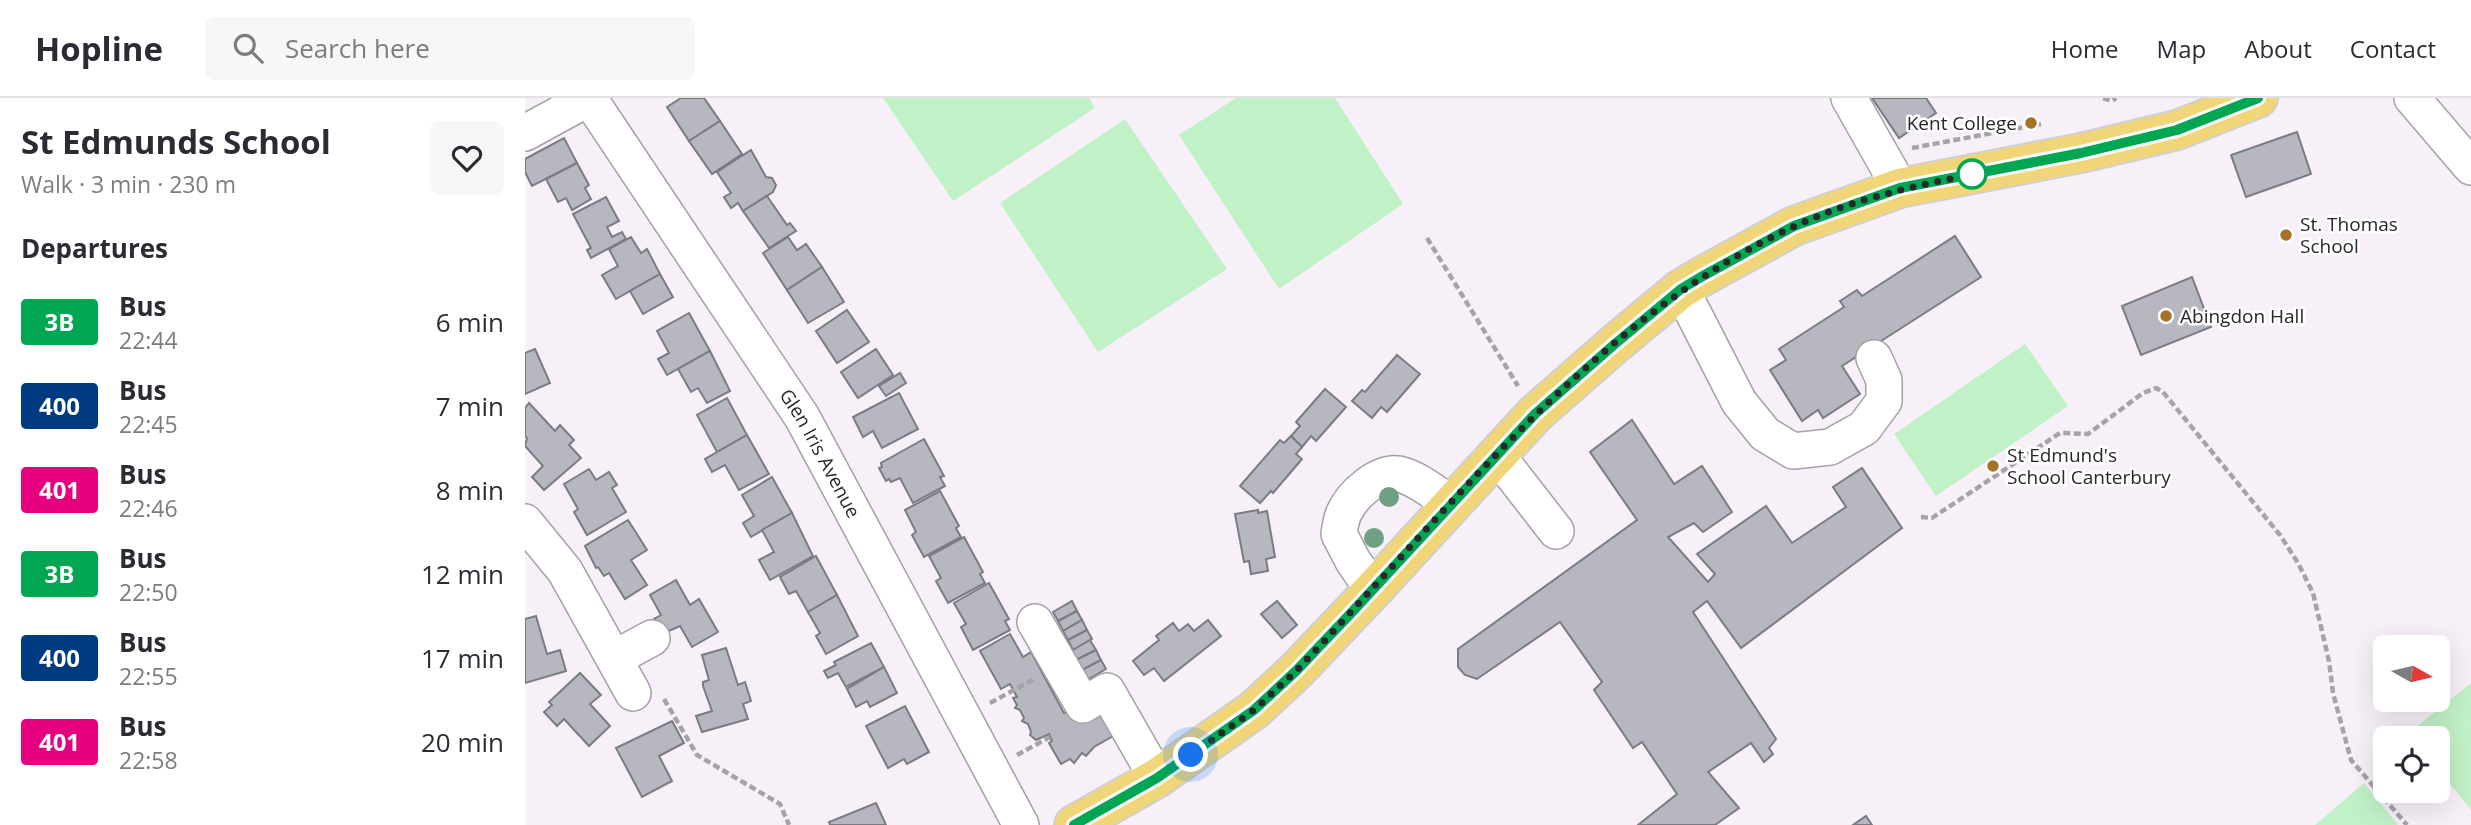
<!DOCTYPE html>
<meta charset="utf-8">
<style>
body{margin:0;font-family:"Open Sans",sans-serif;background:#f7f7f7;color:#2b2b33;height:100vh;display:flex;flex-direction:column;font-size:26px;white-space:nowrap}
*{box-sizing:border-box;margin:0}
p{font-size:23px;color:#7c7c81}
.icon{flex:none;width:38px;height:38px;fill:none;stroke:currentColor;stroke-width:2;stroke-linecap:round;stroke-linejoin:round}
.map{position:relative;flex:1;overflow:hidden}
.drawer{display:flex;flex-direction:column;background:#fff;width:525px}
.drawer>*{flex:none}
.badge{padding:0 14px;border-radius:5px;font-size:24px;line-height:46px}
.needle{width:46px;rotate:98deg}
.buttons{position:absolute;left:1848px;top:537px;display:grid;gap:14px}
.buttons a{display:grid;place-items:center;width:77px;height:77px;border-radius:10px;background:#fff;box-shadow:0 7px 28px #0002;font-size:35px}
.you{position:absolute;width:35px;height:35px;margin:-18px;border:5px solid #fff;border-radius:50%;background:#1a73e8;box-shadow:0 0 0 10px #1a73e833}
.map>.badge{position:absolute;translate:-50% -50%;box-shadow:0 0 0 4px #fff}
h2{padding:0 21px;font-size:26px;line-height:63px}
.round{display:grid;place-items:center;flex:none;width:74px;height:74px;border-radius:10px;background:#f7f7f7}
.summary{display:flex;align-items:center;justify-content:space-between;height:119px;padding:0 21px}
h1{font-size:33px;font-weight:700;line-height:52px}
ul{padding:0;list-style:none}
li{display:flex;align-items:center;gap:21px;height:84px;padding:0 21px}
li div{flex:1}
li b{display:block;font-size:26px}
li em{font-style:normal}
li .badge{min-width:77px;font-weight:700;text-align:center}
header{display:flex;align-items:center;gap:42px;box-sizing:border-box;height:98px;padding:0 35px;background:#fff;border-bottom:2px solid #e1e1e2}
header strong{font-size:33px}
nav{display:flex;gap:38px;margin-inline-start:auto;font-size:24px}
.search{width:490px;height:63px;background:#f7f7f7;display:flex;align-items:center;gap:18px;box-sizing:border-box;padding:0 24px;border-radius:10px;color:#7c7c81;font-size:26px}
main{display:flex;flex:1;min-height:0}
.map>svg:first-child{display:block}
.green{fill:#c1f1c6}
.building{fill:#b7b7c0;stroke:#7b7b84;stroke-width:2}
.lines{fill:none;stroke-linecap:round;stroke-linejoin:round}
.minor-casing{stroke:#a59fa6;stroke-width:38}
.major-casing{stroke:#d0cfd0;stroke-width:42}
.path{stroke:#a7a2a8;stroke-width:4.5;stroke-dasharray:7 3.5;stroke-linecap:butt}
.minor{stroke:#fff;stroke-width:35}
.major{stroke:#f1d679;stroke-width:38}
.tree{fill:#70a083}
.line-casing{stroke:#fff;stroke-width:16}
.line{stroke:#00a651;stroke-width:10}
.walk{stroke:#29272a;stroke-width:7;stroke-dasharray:0 12.6}
.poi-dot{fill:#a47329;stroke:#fff;stroke-width:2.5}
.stop-dot{fill:#fff;stroke:#00a651;stroke-width:3.5}
.labels{text-anchor:middle;dominant-baseline:central;stroke-width:5;stroke-linejoin:round;paint-order:stroke}
.poi-label{font-size:19px;fill:#29272a;stroke:#fff;text-anchor:start}
.street-label{font-size:19px;fill:#29272a;stroke:#fff}
</style>
<header>
<strong>Hopline</strong>
<div class="search"><svg class="icon" aria-label="search" viewBox="0 0 24 24"><circle cx="10" cy="10" r="6"/><path d="M15 15l6 6"/></svg>Search here</div>
<nav><a>Home</a><a>Map</a><a>About</a><a>Contact</a></nav>
</header>
<main>
<section class="drawer">
<div class="summary"><div><h1>St Edmunds School</h1><p>Walk · 3 min · 230 m</p></div><a class="round"><svg class="icon" aria-label="heart" viewBox="0 0 24 24"><path d="M12 20l-8-8c-3-5 5-10 8-4 3-6 11-1 8 4z"/></svg></a></div>
<h2>Departures</h2>
<ul>
<li><span class="badge" style="background:#00a651;color:#fff">3B</span><div><b>Bus</b><p>22:44</p></div><em>6 min</em></li>
<li><span class="badge" style="background:#003b80;color:#fff">400</span><div><b>Bus</b><p>22:45</p></div><em>7 min</em></li>
<li><span class="badge" style="background:#e6007e;color:#fff">401</span><div><b>Bus</b><p>22:46</p></div><em>8 min</em></li>
<li><span class="badge" style="background:#00a651;color:#fff">3B</span><div><b>Bus</b><p>22:50</p></div><em>12 min</em></li>
<li><span class="badge" style="background:#003b80;color:#fff">400</span><div><b>Bus</b><p>22:55</p></div><em>17 min</em></li>
<li><span class="badge" style="background:#e6007e;color:#fff">401</span><div><b>Bus</b><p>22:58</p></div><em>20 min</em></li>
</ul>
</section>
<div class="map">
<svg width="1946" height="727" viewBox="0 0 1946 727">
<rect width="100%" height="100%" fill="#f7f0f8"/>
<!-- green -->
<g class="green">
<polygon points="358,0 564,0 570,10 428,103"/>
<polygon points="711,0 810,0 878,106 754,191 654,37"/>
<polygon points="600,21 702,171 573,254 475,105"/>
<polygon points="1500,246 1543,308 1411,398 1369,336"/>
<polygon points="1946,585 1946,712 1913,671 1913,640 1889,640 1884,635"/>
<polygon points="1839,685 1873,727 1790,727"/>
</g>
<!-- building -->
<g class="building">
<polygon points="156,0 179,0 195,23 164,43 142,9"/>
<polygon points="1347,0 1401,0 1411,15 1374,40"/>
<polygon points="195,23 217,56 187,76 164,43"/>
<polygon points="1772,34 1786,76 1721,99 1706,57"/>
<polygon points="39,40 52,65 7,88 0,74 0,61"/>
<polygon points="226,52 241,79 247,80 251,87 248,94 218,113 213,105 206,110 199,99 206,95 192,74"/>
<polygon points="52,65 64,87 60,90 66,101 47,112 41,100 33,104 21,81"/>
<polygon points="242,98 262,127 265,125 271,133 244,150 218,113"/>
<polygon points="81,99 94,123 82,129 87,139 97,134 101,141 66,160 62,152 66,150 48,116"/>
<polygon points="1430,138 1456,179 1317,268 1335,296 1298,320 1293,312 1277,323 1245,272 1261,262 1254,251 1319,209 1315,203 1332,192 1337,198"/>
<polygon points="106,139 116,155 122,151 135,176 91,201 77,177 93,168 84,151"/>
<polygon points="263,139 272,152 281,146 297,169 262,192 238,155"/>
<polygon points="297,169 319,204 283,225 262,192"/>
<polygon points="135,176 148,199 118,216 105,193"/>
<polygon points="1667,179 1686,229 1616,257 1597,208"/>
<polygon points="322,212 344,244 312,265 291,233"/>
<polygon points="164,215 185,253 142,277 133,261 144,255 132,233"/>
<polygon points="10,251 25,285 0,296 0,255"/>
<polygon points="351,251 368,277 333,300 316,274"/>
<polygon points="185,253 205,293 182,305 173,290 166,294 153,271"/>
<polygon points="872,257 895,276 862,314 856,309 847,320 827,303 837,292 840,294"/>
<polygon points="375,275 381,285 361,298 354,288"/>
<polygon points="800,291 821,309 791,343 786,338 777,349 766,338 775,328 771,324"/>
<polygon points="374,295 393,331 357,350 348,333 338,339 328,319"/>
<polygon points="202,300 222,337 192,354 172,317"/>
<polygon points="4,305 30,333 35,327 49,342 44,347 56,360 19,392 7,379 18,368 0,348 2,340 0,338 0,310"/>
<polygon points="1107,322 1149,386 1177,368 1207,414 1178,434 1169,425 1143,439 1183,484 1190,476 1172,456 1241,408 1267,445 1321,409 1308,389 1337,370 1377,430 1216,550 1182,503 1168,514 1251,641 1244,650 1248,656 1239,664 1226,645 1183,674 1214,710 1190,727 1113,727 1152,696 1117,644 1108,650 1069,592 1077,584 1035,524 952,581 940,577 933,569 933,551 1112,422 1065,354"/>
<polygon points="222,337 244,376 214,392 200,367 187,374 180,361"/>
<polygon points="766,338 777,349 771,356 777,361 748,395 746,393 735,405 715,388 755,342 759,345"/>
<polygon points="399,341 419,378 415,379 420,388 388,405 375,380 366,384 364,381 361,383 354,370 357,369 356,365"/>
<polygon points="64,371 71,382 84,374 92,387 87,390 101,414 62,437 49,414 53,411 39,386"/>
<polygon points="247,379 267,415 226,439 218,425 229,418 217,397"/>
<polygon points="415,393 434,428 431,430 436,439 399,459 387,437 391,434 380,412"/>
<polygon points="733,412 733,415 742,413 750,459 741,461 743,473 726,476 724,463 719,464 710,416"/>
<polygon points="267,415 288,458 245,482 234,462 249,454 237,432"/>
<polygon points="103,422 122,452 106,462 122,487 100,501 84,475 79,478 73,469 71,470 60,448"/>
<polygon points="439,439 458,474 455,476 460,485 423,505 411,483 416,480 404,458"/>
<polygon points="291,458 312,497 283,514 271,493 264,496 255,479"/>
<polygon points="151,482 165,507 174,501 193,534 167,549 155,528 137,536 129,521 136,517 125,497"/>
<polygon points="464,485 484,521 480,523 485,532 448,552 436,529 441,526 429,505"/>
<polygon points="312,497 333,538 301,556 291,538 295,535 283,514"/>
<polygon points="547,503 552,513 533,523 528,514"/>
<polygon points="752,503 772,527 757,540 736,516"/>
<polygon points="552,513 557,522 538,533 533,523"/>
<polygon points="11,518 22,556 35,552 41,573 0,585 0,521"/>
<polygon points="557,522 562,532 543,542 538,533"/>
<polygon points="683,522 696,538 639,583 629,570 619,577 608,563 634,542 631,538 648,525 654,533 663,526 669,533"/>
<polygon points="562,532 567,541 548,552 543,542"/>
<polygon points="485,536 498,559 506,554 539,615 546,611 579,605 595,634 569,649 561,658 557,655 549,665 545,661 536,666 524,645 527,643 524,636 511,642 505,637 506,634 503,626 497,623 499,620 495,612 490,610 492,607 488,600 492,599 485,586 476,591 455,553"/>
<polygon points="565,542 571,552 551,562 546,553"/>
<polygon points="346,545 359,569 321,589 313,575 303,580 299,573 311,567 309,564"/>
<polygon points="201,550 213,587 220,584 226,603 218,606 223,621 177,634 171,618 187,613 178,588 178,584 184,582 177,557"/>
<polygon points="571,552 576,562 557,572 551,562"/>
<polygon points="576,562 581,571 562,582 557,572"/>
<polygon points="359,569 372,595 345,609 342,603 331,609 322,591"/>
<polygon points="55,575 76,597 65,606 85,628 64,648 39,621 32,628 19,614 27,607 24,604"/>
<polygon points="380,608 404,654 382,666 379,661 363,670 341,628"/>
<polygon points="147,623 159,645 134,658 147,683 117,699 91,650"/>
<polygon points="351,705 361,727 305,727 304,724"/>
<polygon points="1341,718 1347,727 1328,727"/>
</g>
<g class="lines">
<!-- minor casing -->
<g class="minor-casing">
<g id="minor">
<polyline points="1324,0 1375,90"/>
<polyline points="1887,0 1946,69"/>
<path id="s1" d="M0 35 64 0 277 319 496 727"/>
<polyline points="1156,191 1214,304 1240,336 1268,353 1305,349 1339,330 1359,303 1359,282 1349,260"/>
<polyline points="972,357 1031,433"/>
<polyline points="0,424 40,473 108,595"/>
<path d="M848 492 828 463 814 436C815 430 816 421 819 415 827 397 853 373 874 376 892 380 911 396 926 406"/>
<polyline points="510,524 558,607 582,593 632,680"/>
<polyline points="90,560 127,540"/>
</g>
</g>
<!-- major casing -->
<g class="major-casing">
<polyline id="major" points="549,727 632,680 729,612 771,573 848,492 1010,316 1091,245 1156,191 1176,179 1269,128 1375,90 1556,55 1652,32 1733,0"/>
</g>
<!-- path -->
<g class="path">
<polyline points="1578,0 1587,3 1591,0"/>
<polyline points="1387,50 1516,26"/>
<polyline points="902,140 993,288"/>
<polyline points="1396,419 1407,420 1535,335 1563,336 1618,295 1631,290 1638,294 1755,437 1773,465 1788,495 1804,563 1808,595 1826,662 1882,727"/>
<polyline points="139,601 172,657 255,706 264,727"/>
<polyline points="465,605 509,581"/>
<polyline points="492,657 525,639"/>
</g>
<!-- minor -->
<use href="#minor" class="minor"/>
<!-- major -->
<use href="#major" class="major"/>
</g>
<!-- trees -->
<g class="tree">
<circle cx="864" cy="399" r="10"/>
<circle cx="849" cy="440" r="10"/>
</g>
<g class="lines">
<!-- line casing -->
<g class="line-casing">
<polyline id="line" points="549,727 632,680 729,612 771,573 828,513 1010,316 1091,245 1156,191 1176,179 1269,128 1375,90 1556,55 1652,32 1733,0"/>
</g>
<!-- line -->
<use href="#line" class="line"/>
<!-- walk -->
<path class="walk" d="M666 657 729 612 771 573C920 417 1069 220 1268 129 1325 102 1388 88 1450 76H1447"/>
</g>
<!-- markers -->
<g class="poi-dot">
<circle cx="1506" cy="25" r="7"/>
<circle cx="1761" cy="137" r="7"/>
<circle cx="1641" cy="218" r="7"/>
<circle cx="1468" cy="368" r="7"/>
</g>
<circle class="stop-dot" cx="1447" cy="76" r="14"/>
<g class="labels">
<!-- poi labels -->
<g class="poi-label">
<text x="1492" y="25" text-anchor="end">Kent College</text>
<text x="1775" y="126">St. Thomas<tspan x="1775" dy="22">School</tspan></text>
<text x="1655" y="218">Abingdon Hall</text>
<text x="1482" y="357">St Edmund's<tspan x="1482" dy="22">School Canterbury</tspan></text>
</g>
<!-- street labels -->
<g class="street-label">
<text stroke="none"><textPath href="#s1" startOffset="497">Glen Iris Avenue</textPath></text>
</g>
</g>
</svg>
<div class="buttons">
<a><svg class="needle" viewBox="-14 -14 28 28"><path d="M0-13l5 13h-10z" fill="#e53935"/><path d="M0 13l5-13h-10z" fill="#7c7c81"/></svg></a>
<a><svg class="icon" aria-label="locate" viewBox="0 0 24 24"><circle cx="12" cy="12" r="6"/><path d="M12 2v4M12 18v4M2 12h4M18 12h4"/></svg></a>
</div>
<div class="you" style="left:666px;top:657px"></div>
</div>
</main>
